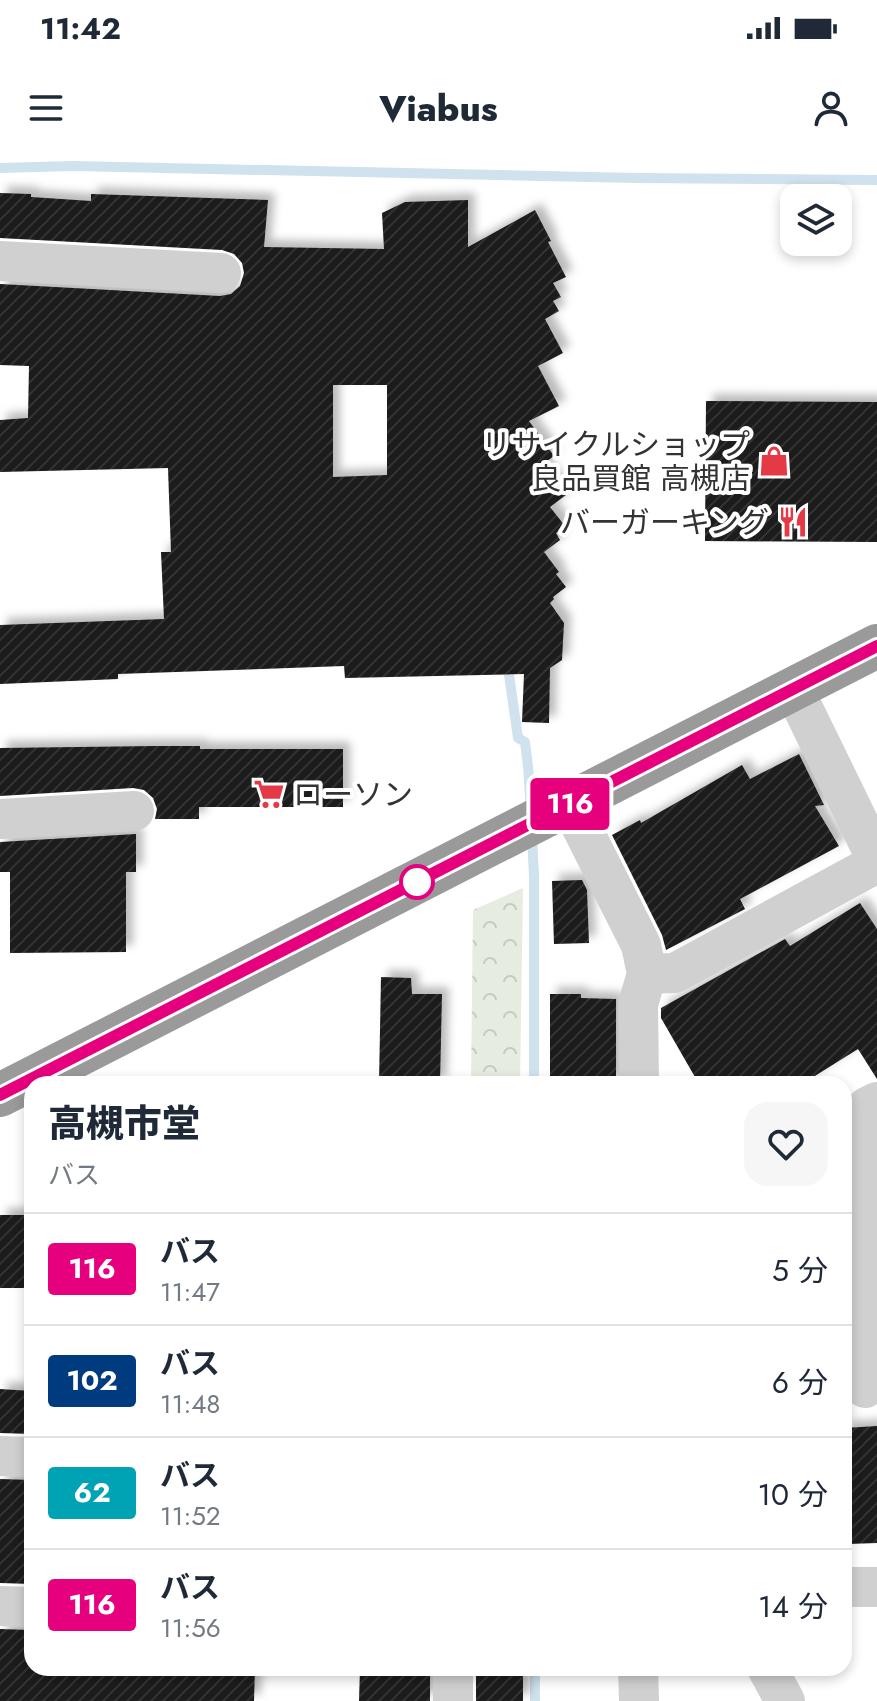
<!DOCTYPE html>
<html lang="ja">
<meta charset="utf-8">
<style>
body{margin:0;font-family:Jost,"Noto Sans JP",sans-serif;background:#f6f6f7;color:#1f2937;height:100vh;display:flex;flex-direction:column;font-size:30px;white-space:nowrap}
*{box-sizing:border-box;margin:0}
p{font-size:26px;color:#747a83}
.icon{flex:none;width:44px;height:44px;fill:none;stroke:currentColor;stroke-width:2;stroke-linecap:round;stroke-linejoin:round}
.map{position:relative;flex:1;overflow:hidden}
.panel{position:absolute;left:24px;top:916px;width:828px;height:600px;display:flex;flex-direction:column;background:#fff;border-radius:24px;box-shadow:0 4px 12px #0003}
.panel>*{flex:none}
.badge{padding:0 16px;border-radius:6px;font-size:28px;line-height:52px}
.buttons{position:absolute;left:780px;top:24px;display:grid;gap:16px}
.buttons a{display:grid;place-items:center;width:72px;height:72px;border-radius:16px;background:#fff;box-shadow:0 4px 12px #0003;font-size:40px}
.map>.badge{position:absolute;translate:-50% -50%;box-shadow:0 0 0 4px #fff}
.round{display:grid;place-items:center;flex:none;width:84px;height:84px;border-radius:24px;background:#f6f6f7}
.summary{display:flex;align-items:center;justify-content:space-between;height:136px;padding:0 24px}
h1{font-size:38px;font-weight:800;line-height:60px}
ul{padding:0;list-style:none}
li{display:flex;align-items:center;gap:24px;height:112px;padding:0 24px;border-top:2px solid #e0e1e3}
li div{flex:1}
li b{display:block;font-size:30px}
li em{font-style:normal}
li .badge{min-width:88px;font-weight:700;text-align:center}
.status{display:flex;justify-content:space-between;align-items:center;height:56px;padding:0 40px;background:#fff;direction:ltr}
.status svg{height:22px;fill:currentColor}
header{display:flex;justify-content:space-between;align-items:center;height:104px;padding:0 24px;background:#fff;font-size:36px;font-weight:800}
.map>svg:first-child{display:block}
.forest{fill:url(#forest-crowns)}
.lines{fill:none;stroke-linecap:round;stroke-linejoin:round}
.stream{stroke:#cfe2ee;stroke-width:10}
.building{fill:url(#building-hatch);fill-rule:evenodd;filter:url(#shadow)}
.street{stroke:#d0d0d0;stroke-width:40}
.highway{stroke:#9a9a9a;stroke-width:44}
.line-casing{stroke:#fff;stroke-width:18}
.line{stroke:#e6007e;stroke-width:12}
.stop-dot{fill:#fff;stroke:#e6007e;stroke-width:4}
.labels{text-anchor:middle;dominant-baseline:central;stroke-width:8;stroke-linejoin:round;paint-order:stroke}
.poi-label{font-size:30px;fill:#333;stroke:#fff;text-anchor:end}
</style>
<div class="status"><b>11:42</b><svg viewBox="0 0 49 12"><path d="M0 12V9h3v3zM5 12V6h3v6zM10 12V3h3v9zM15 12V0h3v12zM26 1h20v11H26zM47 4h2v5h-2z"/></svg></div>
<header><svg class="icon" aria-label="menu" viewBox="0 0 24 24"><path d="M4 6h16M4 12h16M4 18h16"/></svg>Viabus<svg class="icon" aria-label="person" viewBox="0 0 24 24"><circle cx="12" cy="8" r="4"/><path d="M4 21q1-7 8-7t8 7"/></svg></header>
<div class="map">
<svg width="877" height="1541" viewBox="0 0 877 1541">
<defs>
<pattern id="forest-crowns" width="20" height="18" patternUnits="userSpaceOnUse" patternTransform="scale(2)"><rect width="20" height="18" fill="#e6ecdf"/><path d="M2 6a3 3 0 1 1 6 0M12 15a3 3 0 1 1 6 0" fill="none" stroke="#c6cbc0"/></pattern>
<pattern id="building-hatch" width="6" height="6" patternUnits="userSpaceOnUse" patternTransform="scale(2)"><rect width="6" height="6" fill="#1a1a1a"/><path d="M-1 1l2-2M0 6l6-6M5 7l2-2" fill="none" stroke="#333"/></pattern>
<filter id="shadow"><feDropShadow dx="7" dy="-7" stdDeviation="4" flood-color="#0004"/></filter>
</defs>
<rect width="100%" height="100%" fill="#fff"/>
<!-- forest -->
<polygon class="forest" points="523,728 520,924 471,924 473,750"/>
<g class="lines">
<!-- stream -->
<g class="stream">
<polyline points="0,8 73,6 636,18 877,20"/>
<polyline points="507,501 518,578 525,582 528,606 531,652"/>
<polyline points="532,676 534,717 534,924"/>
<polyline points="535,1508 535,1541"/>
</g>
</g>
<!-- building -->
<g class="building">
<path d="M0 33 31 34V37L91 41V34L268 40 264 87 384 89 382 53 405 42 468 40V87L535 50 551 81 548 82 566 117 553 123 561 137 553 141 559 151 545 159 563 193 538 206 559 246 529 261 554 296 543 304 566 335 550 347 565 366 556 373 560 380 544 392 559 412 556 414 566 427 553 437 554 439 550 443 564 463 562 500 550 508 549 563 522 562 524 514 345 518 344 506 118 514V519L0 524V465L164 459 161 392H171L168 308 0 312V260L28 258 29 206 0 205V124L220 136 231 134 240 126 244 113 242 103 234 94 222 90 0 78ZM333 225H387V315L333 317Z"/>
<polygon points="706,241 877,242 877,382 705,381"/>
<polygon points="156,586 200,586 200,589 343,589 343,647 199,647 199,659 155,659 157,649 153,638 144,630 133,628 0,636 0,588"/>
<polygon points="799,594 824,645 815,646 839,686 740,739 745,749 666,790 662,775 612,675 640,660 641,663 742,605 750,619"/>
<polygon points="136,674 136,712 126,712 126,792 10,793 10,712 0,712 0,682"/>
<polygon points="582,720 587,730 589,783 554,784 552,721"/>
<polygon points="860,743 877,769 877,919 858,889 802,924 699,924 661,858 661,848 785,779 790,786"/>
<polygon points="381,817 411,818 412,834 442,834 440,924 379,924"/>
<polygon points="550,834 581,834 581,838 616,839 616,924 550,924"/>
<rect x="0" y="1055" width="32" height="73"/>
<polygon points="0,1229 32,1231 32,1274 0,1273"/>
<polygon points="877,1266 877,1383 848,1384 848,1381 844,1381 844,1268"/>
<polygon points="0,1319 32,1320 32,1424 0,1423"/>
<polygon points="0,1469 32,1470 32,1508 255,1508 254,1541 0,1541"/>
<polygon points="360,1508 430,1508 430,1541 359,1541"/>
<rect x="476" y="1508" width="47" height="33"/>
</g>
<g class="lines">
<!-- street -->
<g class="street">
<polyline points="0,101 221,113"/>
<polyline points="794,530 877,700"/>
<polyline points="570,644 641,785 647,814 638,844 639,924"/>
<polyline points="0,659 134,651"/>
<polyline points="647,814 675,813 877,703"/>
<polyline points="865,1228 862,964 867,947 877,942"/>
<polyline points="0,1296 32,1297"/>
<polyline points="844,1427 877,1427"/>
<polyline points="0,1446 32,1447"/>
<polyline points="638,1508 639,1541"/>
<polyline points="767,1508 785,1541"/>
<polyline points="453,1541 453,1508"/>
</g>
<!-- highway -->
<polyline class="highway" points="0,935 877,486"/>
</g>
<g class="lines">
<!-- line casing -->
<g class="line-casing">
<polyline id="line" points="0,935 877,486"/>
</g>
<!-- line -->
<use href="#line" class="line"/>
</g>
<!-- icons -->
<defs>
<g id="shop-bare" transform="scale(2.4)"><path d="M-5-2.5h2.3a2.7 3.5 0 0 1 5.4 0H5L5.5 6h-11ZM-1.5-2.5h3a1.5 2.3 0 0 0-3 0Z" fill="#e63946" stroke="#fff" stroke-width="2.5" paint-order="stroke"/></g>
<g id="restaurant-bare" transform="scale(2.4)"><path d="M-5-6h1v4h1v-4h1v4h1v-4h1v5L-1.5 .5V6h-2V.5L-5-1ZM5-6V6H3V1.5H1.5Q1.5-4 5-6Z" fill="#e63946" stroke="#fff" stroke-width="2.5" paint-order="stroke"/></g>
<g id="supermarket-bare" transform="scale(2.4)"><path d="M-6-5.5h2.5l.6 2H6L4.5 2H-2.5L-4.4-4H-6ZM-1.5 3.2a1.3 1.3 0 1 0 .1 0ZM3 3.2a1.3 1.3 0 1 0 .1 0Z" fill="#e63946" stroke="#fff" stroke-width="2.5" paint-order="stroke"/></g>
</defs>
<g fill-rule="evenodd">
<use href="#shop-bare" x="774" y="301"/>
<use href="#restaurant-bare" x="793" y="362"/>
<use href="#supermarket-bare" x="269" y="634"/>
</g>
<!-- markers -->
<circle class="stop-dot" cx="417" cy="722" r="16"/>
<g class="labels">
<!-- poi labels -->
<g class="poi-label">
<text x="750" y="284">リサイクルショップ<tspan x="750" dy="34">良品買館 高槻店</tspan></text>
<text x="769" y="362">バーガーキング</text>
<text x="293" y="634" text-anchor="start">ローソン</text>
</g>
</g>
</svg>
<div class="buttons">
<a><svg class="icon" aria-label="layers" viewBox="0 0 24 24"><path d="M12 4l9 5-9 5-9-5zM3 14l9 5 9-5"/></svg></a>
</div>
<b class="badge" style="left:570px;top:644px;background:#e6007e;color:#fff">116</b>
<section class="panel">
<div class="summary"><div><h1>高槻市堂</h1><p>バス</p></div><a class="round"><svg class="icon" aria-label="heart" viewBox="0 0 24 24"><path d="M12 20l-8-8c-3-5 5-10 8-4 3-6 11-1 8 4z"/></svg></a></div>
<ul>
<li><span class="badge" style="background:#e6007e;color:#fff">116</span><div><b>バス</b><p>11:47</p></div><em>5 分</em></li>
<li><span class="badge" style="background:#003b80;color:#fff">102</span><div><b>バス</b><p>11:48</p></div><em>6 分</em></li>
<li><span class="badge" style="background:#00a3b4;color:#fff">62</span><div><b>バス</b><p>11:52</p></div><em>10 分</em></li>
<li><span class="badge" style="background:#e6007e;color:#fff">116</span><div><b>バス</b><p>11:56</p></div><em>14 分</em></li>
</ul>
</section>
</div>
